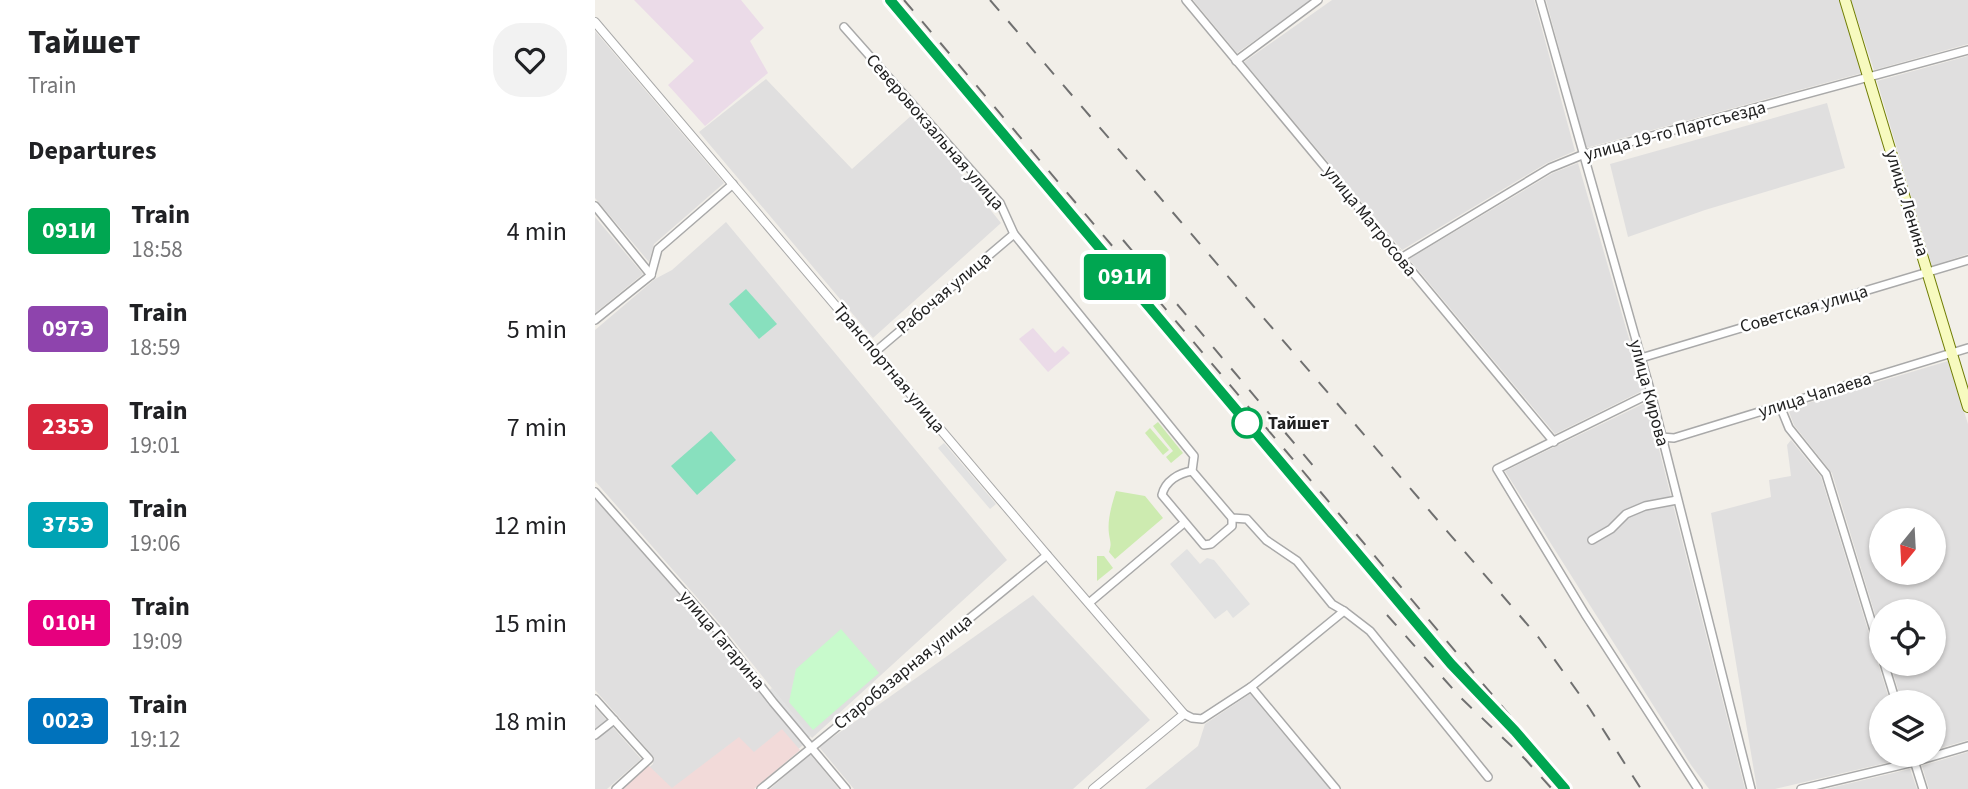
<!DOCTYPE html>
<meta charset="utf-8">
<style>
body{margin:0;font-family:"Source Sans 3",sans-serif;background:#f2f2f2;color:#202124;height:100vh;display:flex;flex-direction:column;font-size:26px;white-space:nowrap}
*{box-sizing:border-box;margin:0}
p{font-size:23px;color:#757577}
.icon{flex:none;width:38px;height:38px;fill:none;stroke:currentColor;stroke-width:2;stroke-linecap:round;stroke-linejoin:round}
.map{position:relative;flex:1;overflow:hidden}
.drawer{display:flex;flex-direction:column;background:#fff;width:595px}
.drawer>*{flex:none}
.badge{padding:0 14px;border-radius:5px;font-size:24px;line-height:46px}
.needle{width:46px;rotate:198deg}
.tools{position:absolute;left:1274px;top:508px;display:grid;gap:14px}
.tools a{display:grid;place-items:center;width:77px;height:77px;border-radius:50%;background:#fff;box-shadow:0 2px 5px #0004;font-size:35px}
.map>.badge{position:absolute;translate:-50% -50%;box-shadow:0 0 0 4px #fff}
h2{padding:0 28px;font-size:26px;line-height:63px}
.round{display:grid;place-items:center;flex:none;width:74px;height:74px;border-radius:28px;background:#f2f2f2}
.head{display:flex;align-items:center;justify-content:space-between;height:119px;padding:0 28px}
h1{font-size:33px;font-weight:700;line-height:52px}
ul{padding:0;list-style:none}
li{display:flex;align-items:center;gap:21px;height:98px;padding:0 28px}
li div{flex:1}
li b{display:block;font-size:26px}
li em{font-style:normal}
li .badge{min-width:77px;font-weight:700;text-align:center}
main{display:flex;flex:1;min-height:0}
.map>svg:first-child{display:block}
.residential{fill:#e0dfdf;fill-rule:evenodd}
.commercial{fill:#f2dad9}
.industrial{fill:#ebdbe8}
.grass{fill:#cdebb0}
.park{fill:#c8facc}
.pitch{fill:#88e0be}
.parking{fill:#e2e2e2}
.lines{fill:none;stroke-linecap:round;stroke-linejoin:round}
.minor-casing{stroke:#a9a9a9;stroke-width:10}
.tertiary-casing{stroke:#a9a9a9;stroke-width:10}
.secondary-casing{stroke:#707d05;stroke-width:12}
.minor{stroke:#fff;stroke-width:7}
.tertiary{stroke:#fff;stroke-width:8}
.secondary{stroke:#f7fabf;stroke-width:10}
.rail{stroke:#707070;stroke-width:2;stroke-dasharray:14 14;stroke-linecap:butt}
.line-casing{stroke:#fff;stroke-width:16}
.line{stroke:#00a651;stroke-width:10}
.stop-dot{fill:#fff;stroke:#00a651;stroke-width:3.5}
.labels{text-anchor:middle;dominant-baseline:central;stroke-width:5;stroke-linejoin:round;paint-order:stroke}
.street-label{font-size:18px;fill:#222;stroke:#fff}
.stop-label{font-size:18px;font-weight:bold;fill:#222;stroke:#fff;text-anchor:start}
</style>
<main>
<section class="drawer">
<div class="head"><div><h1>Тайшет</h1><p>Train</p></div><a class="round"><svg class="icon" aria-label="heart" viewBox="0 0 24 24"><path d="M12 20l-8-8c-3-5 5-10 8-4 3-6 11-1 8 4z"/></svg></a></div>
<h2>Departures</h2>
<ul>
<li><span class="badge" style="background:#00a651;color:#fff">091И</span><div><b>Train</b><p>18:58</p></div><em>4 min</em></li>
<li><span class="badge" style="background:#8e44ad;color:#fff">097Э</span><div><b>Train</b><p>18:59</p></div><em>5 min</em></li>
<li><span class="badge" style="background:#d7263d;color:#fff">235Э</span><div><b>Train</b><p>19:01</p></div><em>7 min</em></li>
<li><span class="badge" style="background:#00a3b4;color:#fff">375Э</span><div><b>Train</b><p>19:06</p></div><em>12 min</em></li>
<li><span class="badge" style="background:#e6007e;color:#fff">010Н</span><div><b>Train</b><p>19:09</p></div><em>15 min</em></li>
<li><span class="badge" style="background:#0072bc;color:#fff">002Э</span><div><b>Train</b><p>19:12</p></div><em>18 min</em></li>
</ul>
</section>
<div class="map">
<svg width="1373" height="789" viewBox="0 0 1373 789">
<rect width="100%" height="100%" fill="#f2efe9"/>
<!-- residential -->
<g class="residential">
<polygon points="598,0 717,0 642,53"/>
<polygon points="737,0 939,0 980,151 952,163 807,250 649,62"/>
<polygon points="951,0 1244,0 1267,73 991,148"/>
<polygon points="1256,0 1373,0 1373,44 1279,70"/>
<polygon points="0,31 129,183 59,244 54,262 0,198"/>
<polygon points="1373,56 1373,254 1337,266 1282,81"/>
<polygon points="171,79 257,169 318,114 406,223 278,338 104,132"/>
<polygon points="1232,103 1250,168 1110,210 1033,237 1015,164"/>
<polygon points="983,163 1049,390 960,434 814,259 958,173"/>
<polygon points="0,217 48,274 0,313"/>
<polygon points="131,222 412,560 217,738 127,626 0,481 0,330 60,279 77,270"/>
<path d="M1353 361 1373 424V740L1339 750V702H1307L1295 663H1339V611H1286V634L1237 473 1199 425 1193 409ZM1286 520H1339V572H1286Z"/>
<polygon points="1052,402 1150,789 1114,789 1096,765 910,471"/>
<polygon points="1196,440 1226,477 1295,702 1286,702 1286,754 1311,754 1312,758 1180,789 1162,789 1116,513 1176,497 1174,480 1196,476 1192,445"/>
<polygon points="0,499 118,633 208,745 158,789 30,789 58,764 59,757 0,690"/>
<polygon points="438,595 555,720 478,789 259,789 224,747"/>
<polygon points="655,694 735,789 550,789 603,746 610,724"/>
<polygon points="0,707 46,759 12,789 0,789"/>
<polygon points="1373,752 1373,789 1334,789 1327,766"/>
<polygon points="215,754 244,789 175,789"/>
<polygon points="1315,769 1322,789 1231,789"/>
</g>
<!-- commercial -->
<polygon class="commercial" points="187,729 205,750 159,789 27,789 53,765 77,788 144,737 159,752"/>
<!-- industrial -->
<g class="industrial">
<polygon points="39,0 146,0 169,28 155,41 173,73 110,126 73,85 99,61"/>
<polygon points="438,328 460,353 468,346 475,353 453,372 424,339"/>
</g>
<!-- grass -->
<g class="grass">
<polygon points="563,422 588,453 576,463 571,457 578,451 558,426"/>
<polygon points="555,428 574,450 568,455 550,433"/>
<path d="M521 491 550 496 568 518 520 559 514 552C517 543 515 542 514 534 512 520 517 504 521 491Z"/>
<polygon points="502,556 509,556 518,568 502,581"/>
</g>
<!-- park -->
<polygon class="park" points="246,629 284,673 218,730 194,702 201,669"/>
<!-- pitch -->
<g class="pitch">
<polygon points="151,289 182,324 164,339 134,304"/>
<polygon points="116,431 141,460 102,495 76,466"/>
</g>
<!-- parking -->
<g class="parking">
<polygon points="349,443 401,504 395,509 343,448"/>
<polygon points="592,549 605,564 612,558 619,560 655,604 638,618 632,610 620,619 575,564"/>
<polygon points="177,688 216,736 212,739 172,692"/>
</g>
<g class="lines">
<!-- minor casing -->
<g class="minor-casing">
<g id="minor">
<polyline points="591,0 959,442"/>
<polyline points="945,0 1056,393 1156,789"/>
<polyline points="249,27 405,203 419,234 599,456 597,471 637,518 652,519 671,540 702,561 737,604 749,611 656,687 741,789"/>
<polyline points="641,61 723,0"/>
<polyline points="0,206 56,275"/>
<polyline points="806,258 955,168 987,155 1373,50"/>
<polyline points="0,320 56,275 63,249 138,184"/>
<polyline points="280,352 419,234"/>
<polyline points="1046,358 1373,260"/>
<polyline points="1056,393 902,469 990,614 1103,789"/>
<polyline points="1185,406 1194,428 1231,474 1286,653"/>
<polyline points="1066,437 1079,438 1373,348"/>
<path d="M597 471C584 473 570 481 567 495L609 545 616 544 637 526V518"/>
<polyline points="0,492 122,630 178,702 251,789"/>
<polyline points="997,540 1016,529 1031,514 1050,506 1082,500"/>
<polyline points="494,603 589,523"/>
<polyline points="749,611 775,631 893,777"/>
<polyline points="1289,663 1301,702"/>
<polyline points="0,699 54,759 21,789"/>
<polyline points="589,714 597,718 607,719 656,687"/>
<polyline points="0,735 19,720"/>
<polyline points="1317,754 1328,789"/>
<polyline points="166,789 452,555"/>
<polyline points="1206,789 1319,762 1373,746"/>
</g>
</g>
<!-- tertiary casing -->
<g class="tertiary-casing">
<polyline id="tertiary" points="0,22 452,555 589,714 498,789"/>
</g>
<!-- secondary casing -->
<g class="secondary-casing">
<polyline id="secondary" points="1250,0 1373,407"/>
</g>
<!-- minor -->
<use href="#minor" class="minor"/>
<!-- tertiary -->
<use href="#tertiary" class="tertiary"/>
<!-- secondary -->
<use href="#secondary" class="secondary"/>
<!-- rail -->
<g class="rail">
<polyline points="295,0 856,664 881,690"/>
<polyline points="309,0 977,789"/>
<polyline points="395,0 944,638 995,709 1046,789"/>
<polyline points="528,240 720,468"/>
<polyline points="792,615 865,697 930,759 957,789"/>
</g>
</g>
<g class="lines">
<!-- line casing -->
<g class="line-casing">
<polyline id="line" points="295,0 856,664 920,731 970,789"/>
</g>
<!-- line -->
<use href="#line" class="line"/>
</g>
<!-- markers -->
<circle class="stop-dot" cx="652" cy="423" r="14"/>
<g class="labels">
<!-- street labels -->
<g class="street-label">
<text transform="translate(1080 131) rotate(-15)">улица 19-го Партсъезда</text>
<text transform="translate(340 132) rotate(49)">Северовокзальная улица</text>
<text transform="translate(1312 203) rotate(73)">улица Ленина</text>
<text transform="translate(775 221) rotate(51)">улица Матросова</text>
<text transform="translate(349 293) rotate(-40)">Рабочая улица</text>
<text transform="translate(1209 309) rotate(-16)">Советская улица</text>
<text transform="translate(294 368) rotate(50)">Транспортная улица</text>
<text transform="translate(1054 393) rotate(75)">улица Кирова</text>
<text transform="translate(1220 395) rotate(-17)">улица Чапаева</text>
<text transform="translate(127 640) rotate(50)">улица Гагарина</text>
<text transform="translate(308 672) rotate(-39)">Старобазарная улица</text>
</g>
<!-- stop labels -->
<g class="stop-label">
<text x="673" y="423">Тайшет</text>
</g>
</g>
</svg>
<div class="tools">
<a><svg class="needle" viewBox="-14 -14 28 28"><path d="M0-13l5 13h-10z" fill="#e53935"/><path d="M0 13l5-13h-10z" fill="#757577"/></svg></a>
<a><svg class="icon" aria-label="locate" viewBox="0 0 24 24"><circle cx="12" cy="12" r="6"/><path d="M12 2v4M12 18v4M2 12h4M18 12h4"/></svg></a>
<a><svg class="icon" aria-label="layers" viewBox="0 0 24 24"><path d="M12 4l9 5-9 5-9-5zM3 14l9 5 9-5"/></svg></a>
</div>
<b class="badge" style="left:530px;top:277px;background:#00a651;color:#fff">091И</b>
</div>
</main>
